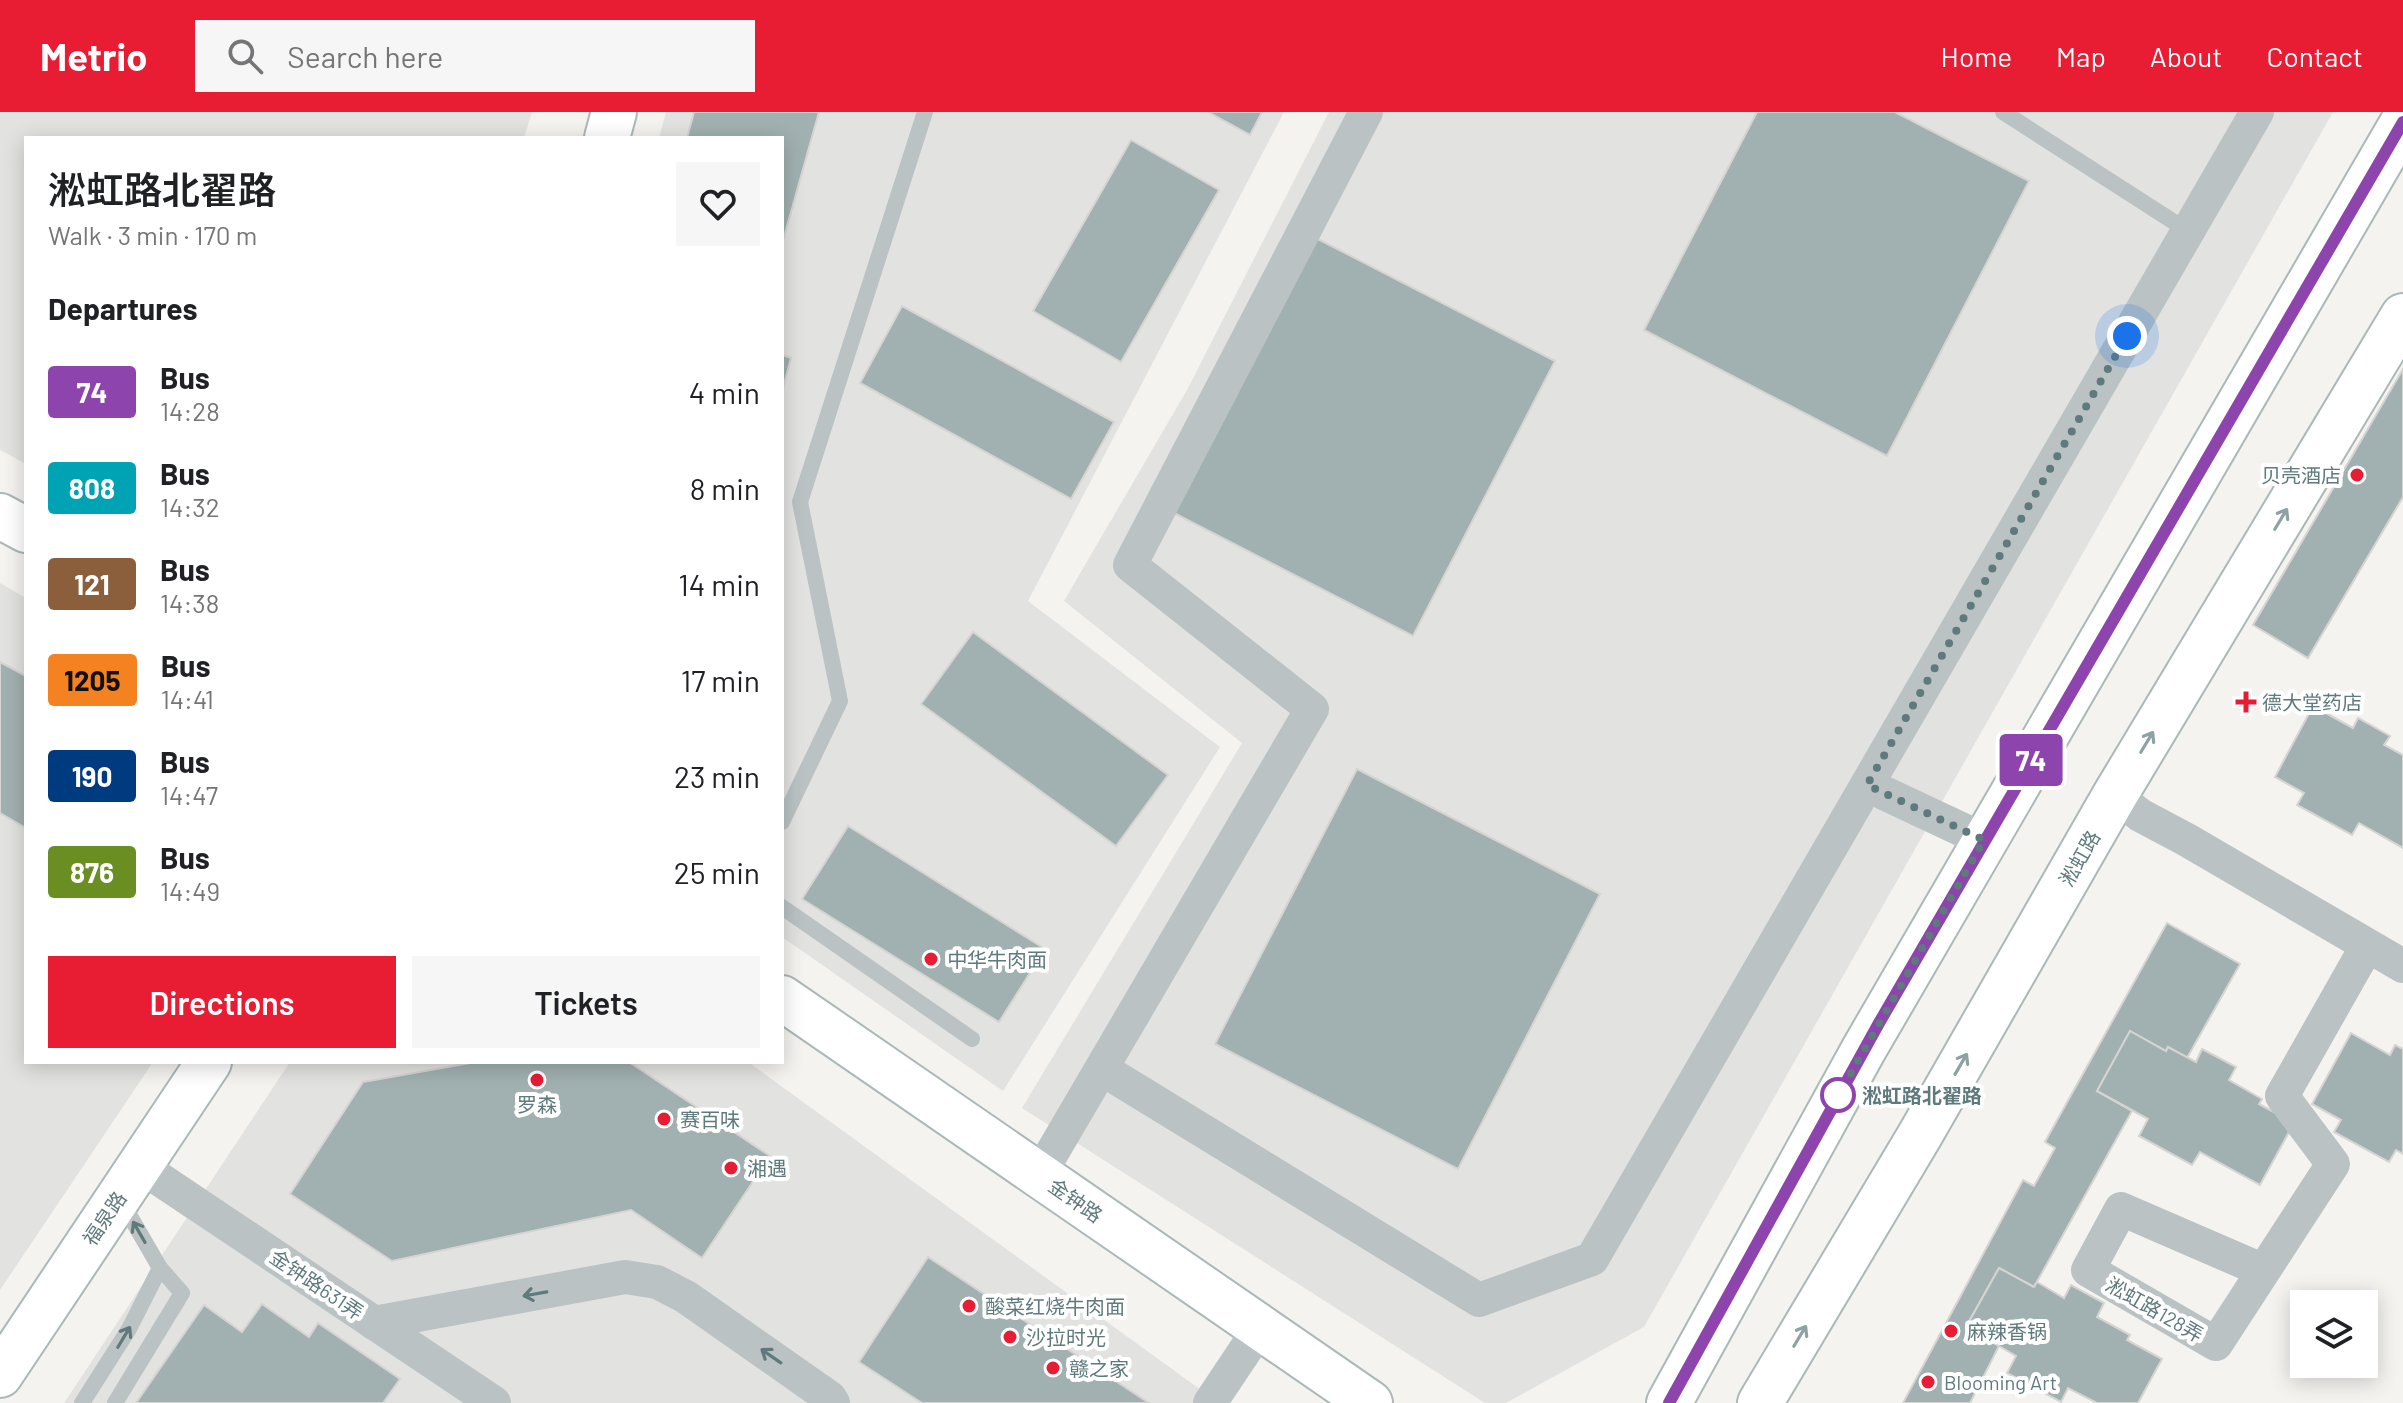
<!DOCTYPE html>
<meta charset="utf-8">
<style>
body{margin:0;font-family:Barlow,"Noto Sans SC",sans-serif;background:#f6f6f6;color:#202124;height:100vh;display:flex;flex-direction:column;font-size:30px;white-space:nowrap}
*{box-sizing:border-box;margin:0}
p{font-size:26px;color:#757577}
.icon{flex:none;width:44px;height:44px;fill:none;stroke:currentColor;stroke-width:2;stroke-linecap:round;stroke-linejoin:round}
.map{position:relative;flex:1;overflow:hidden}
.drawer{position:absolute;left:24px;top:24px;width:760px;height:928px;display:flex;flex-direction:column;background:#fff;border-radius:0px;box-shadow:0 4px 20px #0003}
.drawer>*{flex:none}
.badge{padding:0 16px;border-radius:6px;font-size:28px;line-height:52px}
.controls{position:absolute;left:2290px;top:1178px;display:grid;gap:16px}
.controls a{display:grid;place-items:center;width:88px;height:88px;border-radius:0px;background:#fff;box-shadow:0 4px 20px #0003;font-size:40px}
.you{position:absolute;width:40px;height:40px;margin:-20px;border:6px solid #fff;border-radius:50%;background:#1a73e8;box-shadow:0 0 0 12px #1a73e833}
.map>.badge{position:absolute;translate:-50% -50%;box-shadow:0 0 0 4px #fff}
h2{padding:0 24px;font-size:30px;line-height:72px}
.round{display:grid;place-items:center;flex:none;width:84px;height:84px;border-radius:0px;background:#f6f6f6}
.overview{display:flex;align-items:center;justify-content:space-between;height:136px;padding:0 24px}
h1{font-size:38px;font-weight:600;line-height:60px}
.button{display:flex;gap:16px;margin-top:auto;padding:16px 24px}
.button a{flex:1;height:92px;border-radius:0px;background:#e81c33;color:#fff;font-size:32px;font-weight:600;line-height:92px;text-align:center}
.button a+a{background:#f6f6f6;color:#202124}
ul{padding:0;list-style:none}
li{display:flex;align-items:center;gap:24px;height:96px;padding:0 24px}
li div{flex:1}
li b{display:block;font-size:30px}
li em{font-style:normal}
li .badge{min-width:88px;font-weight:700;text-align:center}
header{display:flex;align-items:center;gap:48px;box-sizing:border-box;height:112px;padding:0 40px;background:#e81c33;color:#fff}
header strong{font-size:38px}
nav{display:flex;gap:44px;margin-inline-start:auto;font-size:28px}
.search{width:560px;height:72px;background:#f6f6f6;display:flex;align-items:center;gap:20px;box-sizing:border-box;padding:0 28px;border-radius:0px;color:#757577;font-size:30px}
.map>svg:first-child{display:block}
.built{fill:#e2e3e1}
.building{fill:#a1b0b0;stroke:#d5d4d3;stroke-width:2}
.lines{fill:none;stroke-linecap:round;stroke-linejoin:round}
.secondary-casing{stroke:#acb7b8;stroke-width:48}
.lane{stroke:#bac2c3;stroke-width:16}
.street{stroke:#bac2c3;stroke-width:34}
.secondary{stroke:#fff;stroke-width:44}
.oneway{stroke:#8ea2a3}
.oneway2{stroke:#5e7a7c}
.line-casing{stroke:#fff;stroke-width:18}
.line{stroke:#8e44ad;stroke-width:12}
.walk{stroke:#5e7a7c;stroke-width:8;stroke-dasharray:0 14.4}
.poi-dot{fill:#e81c33;stroke:#fff;stroke-width:3}
.stop-dot{fill:#fff;stroke:#8e44ad;stroke-width:4}
.labels{text-anchor:middle;dominant-baseline:central;stroke-width:8;stroke-linejoin:round;paint-order:stroke}
.poi-label{font-size:20px;fill:#5e7a7c;stroke:#fff;text-anchor:start}
.street-label{font-size:20px;fill:#5e7a7c;stroke:#fff}
.stop-label{font-size:20px;font-weight:bold;fill:#5e7a7c;stroke:#fff;text-anchor:start}
</style>
<header>
<strong>Metrio</strong>
<div class="search"><svg class="icon" aria-label="search" viewBox="0 0 24 24"><circle cx="10" cy="10" r="6"/><path d="M15 15l6 6"/></svg>Search here</div>
<nav><a>Home</a><a>Map</a><a>About</a><a>Contact</a></nav>
</header>
<div class="map">
<svg width="2403" height="1291" viewBox="0 0 2403 1291">
<rect width="100%" height="100%" fill="#f4f3f0"/>
<!-- built -->
<g class="built">
<polygon points="0,0 532,0 524,26 26,26 26,352 0,338"/>
<polygon points="666,0 1284,0 1028,489 1220,635 1003,979 782,825 782,26 659,26"/>
<polygon points="1329,0 2333,0 1644,1215 1506,1291 1485,1291 1022,996 1242,631 1064,489 1187,278"/>
<polygon points="0,471 26,486 26,950 153,950 0,1178"/>
<polygon points="290,950 748,950 1219,1291 64,1291"/>
</g>
<!-- building -->
<g class="building">
<polygon points="694,0 819,0 782,132 782,26 687,26"/>
<polygon points="1208,0 1262,0 1250,23"/>
<polygon points="1757,0 1895,0 2029,69 1887,344 1644,218"/>
<polygon points="1131,28 1219,78 1121,250 1033,199"/>
<polygon points="1312,124 1555,249 1413,524 1170,399"/>
<polygon points="902,194 1114,310 1071,387 860,271"/>
<polygon points="782,243 791,246 782,280"/>
<polygon points="2403,257 2403,385 2308,546 2253,513"/>
<polygon points="973,520 1168,663 1116,734 921,592"/>
<polygon points="0,550 26,564 26,716 0,701"/>
<polygon points="2313,594 2353,616 2358,606 2390,624 2384,633 2403,643 2403,736 2359,711 2352,723 2297,693 2304,681 2275,665"/>
<polygon points="1357,657 1600,782 1458,1057 1215,932"/>
<polygon points="848,714 1045,837 999,910 802,787"/>
<polygon points="2167,811 2240,852 2187,946 2168,935 2166,939 2130,919 2097,979 2132,999 2034,1175 1999,1156 1966,1215 1999,1234 1970,1291 1903,1291 2023,1068 2034,1074 2055,1036 2045,1030"/>
<polygon points="2130,919 2166,939 2168,935 2196,950 2202,937 2236,955 2229,968 2262,987 2259,992 2294,1011 2260,1073 2200,1040 2192,1053 2139,1024 2148,1007 2097,979"/>
<polygon points="2351,921 2390,943 2395,933 2403,937 2403,1042 2396,1038 2389,1050 2334,1020 2341,1008 2312,992"/>
<polygon points="476,950 629,950 770,1044 702,1146 631,1098 392,1149 290,1082 363,970"/>
<polygon points="928,1145 1149,1291 922,1291 859,1250"/>
<polygon points="1999,1156 2034,1175 2037,1170 2064,1186 2071,1173 2104,1191 2097,1205 2130,1223 2127,1228 2162,1247 2138,1291 2097,1291 2068,1276 2061,1290 2007,1261 2016,1244 1966,1215"/>
<polygon points="262,1192 309,1225 318,1211 400,1267 383,1291 136,1291 204,1193 242,1220"/>
</g>
<g class="lines">
<!-- secondary casing -->
<g class="secondary-casing">
<g id="secondary">
<polyline points="607,26 614,0"/>
<polyline points="0,404 26,418"/>
<polyline points="782,886 1370,1291"/>
<polyline points="0,1263 209,950"/>
<polyline points="1669,1291 1864,937 2403,10"/>
<polyline points="1760,1291 1920,1023 2115,683 2403,204"/>
</g>
</g>
<!-- lane -->
<g class="lane">
<polyline points="2003,0 2188,119"/>
<polyline points="782,710 840,589 800,390 925,0"/>
<polyline points="782,795 972,927"/>
<polyline points="82,1291 129,1217 160,1156"/>
<polyline points="115,1291 182,1181 160,1156 120,1087"/>
</g>
<!-- street -->
<g class="street">
<polyline points="1867,673 1984,728"/>
<polyline points="2115,683 2140,703 2187,728 2403,854"/>
<polyline points="1102,957 1479,1188 1592,1147 2257,0"/>
<polyline points="140,1054 494,1291"/>
<polyline points="1039,1063 1312,597 1130,453 1366,0"/>
<polyline points="2262,1158 2121,1097 2088,1158 2216,1232 2333,1052 2282,984 2367,834"/>
<polyline points="374,1211 625,1165 657,1170 686,1185 830,1286 833,1291"/>
<polyline points="1210,1291 1260,1216"/>
</g>
<!-- secondary -->
<use href="#secondary" class="secondary"/>
</g>
<!-- one-way arrows -->
<defs><path id="oneway-shaft" d="M-6 0H5M1.5-3L5.5 0L1.5 3" fill="none" stroke-width="1.6" stroke-linecap="round" stroke-linejoin="round" transform="scale(2)"/></defs>
<g class="oneway">
<use href="#oneway-shaft" transform="translate(2281 407) rotate(-59)"/>
<use href="#oneway-shaft" transform="translate(2147 630) rotate(-59)"/>
<use href="#oneway-shaft" transform="translate(1961 952) rotate(-60)"/>
<use href="#oneway-shaft" transform="translate(1800 1224) rotate(-59)"/>
</g>
<g class="oneway2">
<use href="#oneway-shaft" transform="translate(139 1120) rotate(-120)"/>
<use href="#oneway-shaft" transform="translate(535 1182) rotate(170)"/>
<use href="#oneway-shaft" transform="translate(124 1225) rotate(-59)"/>
<use href="#oneway-shaft" transform="translate(771 1244) rotate(-145)"/>
</g>
<g class="lines">
<!-- line casing -->
<g class="line-casing">
<polyline id="line" points="1669,1291 1879,911 2403,10"/>
</g>
<!-- line -->
<use href="#line" class="line"/>
<!-- walk -->
<polyline class="walk" points="1838,983 1834,991 1984,728 1867,673 2127,224"/>
</g>
<!-- markers -->
<g class="poi-dot">
<circle cx="2357" cy="363" r="8"/>
<path d="M2242 578h8v8h8v8h-8v8h-8v-8h-8v-8h8z"/>
<circle cx="931" cy="847" r="8"/>
<circle cx="537" cy="968" r="8"/>
<circle cx="664" cy="1007" r="8"/>
<circle cx="731" cy="1056" r="8"/>
<circle cx="969" cy="1194" r="8"/>
<circle cx="1951" cy="1219" r="8"/>
<circle cx="1010" cy="1225" r="8"/>
<circle cx="1053" cy="1256" r="8"/>
<circle cx="1928" cy="1270" r="8"/>
</g>
<circle class="stop-dot" cx="1838" cy="983" r="16"/>
<g class="labels">
<!-- poi labels -->
<g class="poi-label">
<text x="2341" y="363" text-anchor="end">贝壳酒店</text>
<text x="2262" y="590">德大堂药店</text>
<text x="947" y="847">中华牛肉面</text>
<text x="537" y="992" text-anchor="middle">罗森</text>
<text x="680" y="1007">赛百味</text>
<text x="747" y="1056">湘遇</text>
<text x="985" y="1194">酸菜红烧牛肉面</text>
<text x="1967" y="1219">麻辣香锅</text>
<text x="1026" y="1225">沙拉时光</text>
<text x="1069" y="1256">赣之家</text>
<text x="1944" y="1270">Blooming Art</text>
</g>
<!-- street labels -->
<g class="street-label">
<text transform="translate(2079 746) rotate(-60)">淞虹路</text>
<text transform="translate(1076 1088) rotate(35)">金钟路</text>
<text transform="translate(104 1106) rotate(-56)">福泉路</text>
<text transform="translate(317 1172) rotate(34)">金钟路631弄</text>
<text transform="translate(2155 1197) rotate(30)">淞虹路128弄</text>
</g>
<!-- stop labels -->
<g class="stop-label">
<text x="1862" y="983">淞虹路北翟路</text>
</g>
</g>
</svg>
<div class="controls">
<a><svg class="icon" aria-label="layers" viewBox="0 0 24 24"><path d="M12 4l9 5-9 5-9-5zM3 14l9 5 9-5"/></svg></a>
</div>
<div class="you" style="left:2127px;top:224px"></div>
<b class="badge" style="left:2031px;top:648px;background:#8e44ad;color:#fff">74</b>
<section class="drawer">
<div class="overview"><div><h1>淞虹路北翟路</h1><p>Walk · 3 min · 170 m</p></div><a class="round"><svg class="icon" aria-label="heart" viewBox="0 0 24 24"><path d="M12 20l-8-8c-3-5 5-10 8-4 3-6 11-1 8 4z"/></svg></a></div>
<h2>Departures</h2>
<ul>
<li><span class="badge" style="background:#8e44ad;color:#fff">74</span><div><b>Bus</b><p>14:28</p></div><em>4 min</em></li>
<li><span class="badge" style="background:#00a3b4;color:#fff">808</span><div><b>Bus</b><p>14:32</p></div><em>8 min</em></li>
<li><span class="badge" style="background:#8b5e3c;color:#fff">121</span><div><b>Bus</b><p>14:38</p></div><em>14 min</em></li>
<li><span class="badge" style="background:#f58220;color:#111">1205</span><div><b>Bus</b><p>14:41</p></div><em>17 min</em></li>
<li><span class="badge" style="background:#003b80;color:#fff">190</span><div><b>Bus</b><p>14:47</p></div><em>23 min</em></li>
<li><span class="badge" style="background:#6b8e23;color:#fff">876</span><div><b>Bus</b><p>14:49</p></div><em>25 min</em></li>
</ul>
<div class="button"><a>Directions</a><a>Tickets</a></div>
</section>
</div>
